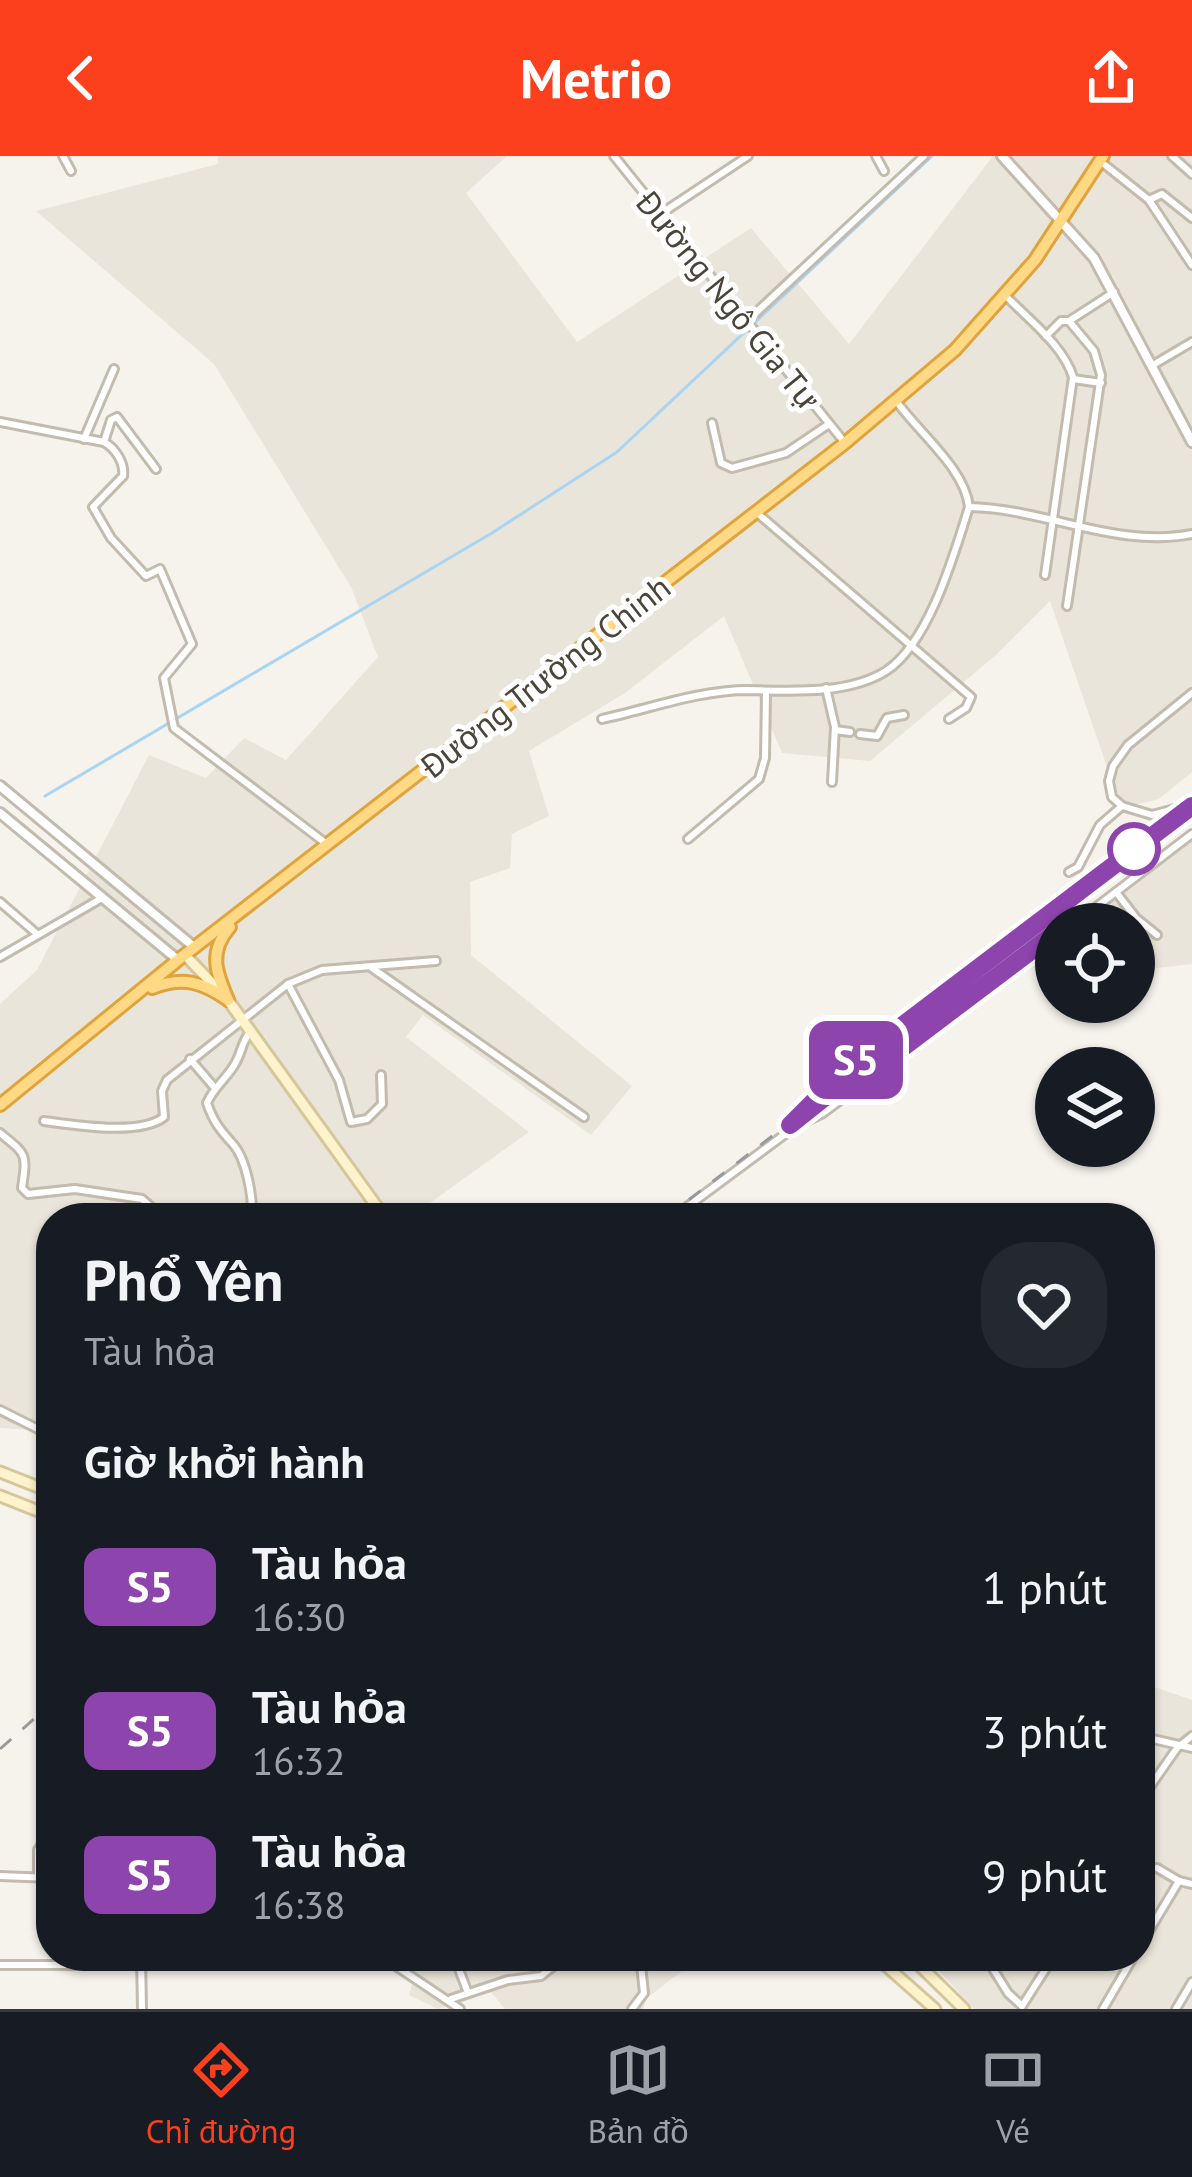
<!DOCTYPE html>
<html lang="vi">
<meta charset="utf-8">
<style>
body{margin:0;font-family:"PT Sans",sans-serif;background:#242831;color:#f1f3f6;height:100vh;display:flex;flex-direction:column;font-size:45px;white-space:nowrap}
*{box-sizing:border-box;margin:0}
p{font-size:39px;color:#9ea1a6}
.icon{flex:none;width:66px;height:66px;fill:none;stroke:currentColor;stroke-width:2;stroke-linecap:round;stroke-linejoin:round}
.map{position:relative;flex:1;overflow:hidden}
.panel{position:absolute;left:36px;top:1047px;width:1119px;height:768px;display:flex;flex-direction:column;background:#171b24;border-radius:48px;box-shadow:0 3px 9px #0004}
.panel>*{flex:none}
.badge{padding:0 24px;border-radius:18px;font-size:42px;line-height:78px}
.buttons{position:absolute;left:1035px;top:747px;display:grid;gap:24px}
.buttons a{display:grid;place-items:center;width:120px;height:120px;border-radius:50%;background:#171b24;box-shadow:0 3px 9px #0004;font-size:60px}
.map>.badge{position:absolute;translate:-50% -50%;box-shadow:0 0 0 6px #fff}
h2{padding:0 48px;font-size:45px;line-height:108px}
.round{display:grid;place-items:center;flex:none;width:126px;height:126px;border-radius:48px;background:#242831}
.overview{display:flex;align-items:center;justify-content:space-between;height:204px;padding:0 48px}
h1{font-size:57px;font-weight:700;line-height:90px}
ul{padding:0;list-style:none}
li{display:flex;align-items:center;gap:36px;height:144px;padding:0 48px}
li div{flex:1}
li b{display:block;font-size:45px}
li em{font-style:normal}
li .badge{min-width:132px;font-weight:700;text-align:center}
header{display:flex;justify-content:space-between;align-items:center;height:156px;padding:0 48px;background:#fc3f1d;color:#fff;font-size:54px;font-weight:700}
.tab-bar{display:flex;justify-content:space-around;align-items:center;height:168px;border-top:3px solid #363941;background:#171b24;font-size:33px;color:#9ea1a6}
.tab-bar a{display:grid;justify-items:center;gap:6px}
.tab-bar .selected{color:#fc3f1d}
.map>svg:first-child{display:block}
.residential{fill:#eae5da}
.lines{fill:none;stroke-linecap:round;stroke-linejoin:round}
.stream{stroke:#a9d4f2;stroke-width:3}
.minor-casing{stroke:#c2bbae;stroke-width:12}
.tertiary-casing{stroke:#c2bbae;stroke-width:14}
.secondary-casing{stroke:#d6c79b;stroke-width:15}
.trunk-casing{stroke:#e0a43c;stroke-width:16}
.minor{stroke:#fff;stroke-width:6}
.tertiary{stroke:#fff;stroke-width:8}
.secondary{stroke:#fff3cd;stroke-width:9}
.trunk{stroke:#ffd985;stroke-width:10}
.rail{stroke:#9a9a9a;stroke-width:3;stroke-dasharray:15 15;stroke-linecap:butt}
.line-casing{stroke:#fff;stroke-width:27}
.line{stroke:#8e44ad;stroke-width:18}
.stop-dot{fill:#fff;stroke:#8e44ad;stroke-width:6}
.labels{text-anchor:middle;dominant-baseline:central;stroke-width:10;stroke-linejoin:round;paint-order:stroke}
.street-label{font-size:33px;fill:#4b4439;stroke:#fff}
</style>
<header><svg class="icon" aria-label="back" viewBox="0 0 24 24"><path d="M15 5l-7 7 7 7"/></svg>Metrio<svg class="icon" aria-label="share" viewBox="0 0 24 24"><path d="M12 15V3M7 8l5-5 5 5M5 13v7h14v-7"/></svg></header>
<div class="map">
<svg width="1192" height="1853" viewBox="0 0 1192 1853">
<rect width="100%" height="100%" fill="#f6f3ec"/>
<!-- residential -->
<g class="residential">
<polygon points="218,0 507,0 466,37 577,186 751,72 849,188 993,0 1192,0 1192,616 1159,643 1121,652 1050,445 996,499 870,605 782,597 724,460 625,537 529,595 549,660 512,678 510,712 470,726 471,799 632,930 591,979 423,859 406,881 529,976 409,1062 51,1062 51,1275 0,1272 0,848 37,814 149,599 206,622 244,582 286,604 378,501 351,431 214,208 36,55 218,8"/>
<polygon points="1192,685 1192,808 1148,813 1134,806 1134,768 1084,768"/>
<polygon points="1140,1526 1192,1544 1192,1853 974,1853 925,1800 1140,1800"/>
<polygon points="420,1800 701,1800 647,1842 643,1853 505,1853 490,1835 438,1853 409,1839"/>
</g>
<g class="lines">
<!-- stream -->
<polyline class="stream" points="45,640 492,377 617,296 932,0"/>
<!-- minor casing -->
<g class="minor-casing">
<g id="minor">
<polyline points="63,0 71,15"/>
<polyline points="614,0 845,287"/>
<polyline points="876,0 884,15"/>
<polyline points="1172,0 1192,18"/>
<polyline points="1100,5 1149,44 1192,109"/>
<polyline points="1149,44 1162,38 1192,62"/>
<polyline points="659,59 748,0"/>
<path d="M1006 140C1029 164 1063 189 1073 221L1045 419"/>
<polyline points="1069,165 1114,136"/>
<polyline points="746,166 924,0"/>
<polyline points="1046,180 1061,165 1069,165 1094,195 1101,219 1067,450"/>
<polyline points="1153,209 1192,186"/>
<polyline points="1073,223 1101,227"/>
<path d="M0 266 104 286C115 292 125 307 123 320L93 351 111 382 146 420 160 413 192 488 164 522 174 572 328 689"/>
<polyline points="712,267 721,307 732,312 786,297 829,268"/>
<polyline points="84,283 114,213"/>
<polyline points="104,286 111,264 117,261 156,313"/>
<path d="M969 351C1043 352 1117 393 1192 378"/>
<polyline points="756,356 971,541 966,552 949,563"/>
<polyline points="826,532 835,571 832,626"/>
<path d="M602 563C649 553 699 534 748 534 790 535 848 539 886 515 929 487 954 399 969 351 965 313 920 278 897 246"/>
<polyline points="835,574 850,576"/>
<polyline points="860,578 877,580 887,562 904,559"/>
<polyline points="1186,650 1152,659 1122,650 1112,641 1109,625 1113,610 1128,589 1192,537"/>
<polyline points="688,683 759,623 765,602 766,537"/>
<polyline points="1069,716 1078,711 1100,669 1122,650"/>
<polyline points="1091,721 1192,645"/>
<polyline points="1116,736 1136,762 1157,779"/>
<polyline points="0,746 37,778"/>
<polyline points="1074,768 1192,678"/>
<polyline points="0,801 102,742"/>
<polyline points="372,812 584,961"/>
<polyline points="288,828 339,924 351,966 367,963 382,948 381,919"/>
<path d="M250 876C242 886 242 894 237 904 230 920 214 930 207 947 213 965 220 974 232 987 247 1003 253 1042 252 1062"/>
<polyline points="190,903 214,931"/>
<path d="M44 965C75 969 140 980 164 961L162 935 167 924 288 828 322 814 436 805"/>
<path d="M0 977C27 999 27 997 22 1032L28 1038 75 1033 142 1043 150 1050 152 1062"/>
<polyline points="672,1062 796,970 823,957 1056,782"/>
<polyline points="0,1254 38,1273 51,1270"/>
<polyline points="1140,1580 1192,1592"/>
<polyline points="1140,1645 1177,1592 1192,1580"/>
<polyline points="1157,1712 1179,1725 1192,1728"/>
<polyline points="0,1720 51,1722"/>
<polyline points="38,1721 38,1694 51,1675"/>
<polyline points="1140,1790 1179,1725"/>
<polyline points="141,1800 142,1853"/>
<polyline points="381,1800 460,1853"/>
<polyline points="454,1800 468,1837"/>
<polyline points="985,1800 1008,1837 1022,1850"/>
<polyline points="0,1809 75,1809 87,1800"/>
<polyline points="451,1843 508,1824 541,1820 566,1800"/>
<polyline points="1022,1850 1054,1800"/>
<polyline points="632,1853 644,1837 640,1800"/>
<polyline points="1103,1853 1134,1800"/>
<polyline points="1176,1853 1192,1826"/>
</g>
</g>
<!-- tertiary casing -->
<g class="tertiary-casing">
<g id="tertiary">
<polyline points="1002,0 1094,102 1192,286"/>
<polyline points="0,630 194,791"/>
<polyline points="0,657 178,804"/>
</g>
</g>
<!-- secondary casing -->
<g class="secondary-casing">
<g id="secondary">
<polyline points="185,799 228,844 385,1062"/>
<polyline points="0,1316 51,1336"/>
<polyline points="0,1340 51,1360"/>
<polyline points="875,1800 935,1853"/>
<polyline points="910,1800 964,1853"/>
</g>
</g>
<!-- trunk casing -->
<g class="trunk-casing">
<g id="trunk">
<path d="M152 832C183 820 202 826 228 844"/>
<path d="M228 844C216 816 208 796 230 771"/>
<polyline points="0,949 178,804 845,287 955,194 1035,104 1103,0"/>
</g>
</g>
<!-- minor -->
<use href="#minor" class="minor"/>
<!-- tertiary -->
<use href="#tertiary" class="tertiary"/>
<!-- secondary -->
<use href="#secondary" class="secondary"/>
<!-- trunk -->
<use href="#trunk" class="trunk"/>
<!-- rail -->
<g class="rail">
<polyline points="665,1062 1192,659"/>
<polyline points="0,1593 51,1548"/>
</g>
</g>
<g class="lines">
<!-- line casing -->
<g class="line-casing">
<polyline id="line" points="1056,776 873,914 829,938 790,969 849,910 1192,650"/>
</g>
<!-- line -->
<use href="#line" class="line"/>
</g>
<!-- markers -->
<circle class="stop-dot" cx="1134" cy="693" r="24"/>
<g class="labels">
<!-- street labels -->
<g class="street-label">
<text transform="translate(729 144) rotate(51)">Đường Ngô Gia Tự</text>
<text transform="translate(545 520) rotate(-38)">Đường Trường Chinh</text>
</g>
</g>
</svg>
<div class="buttons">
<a><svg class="icon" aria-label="locate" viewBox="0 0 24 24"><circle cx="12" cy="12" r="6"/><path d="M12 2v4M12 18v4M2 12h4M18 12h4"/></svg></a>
<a><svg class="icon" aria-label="layers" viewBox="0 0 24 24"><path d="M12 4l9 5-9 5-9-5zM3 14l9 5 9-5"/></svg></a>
</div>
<b class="badge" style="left:856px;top:904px;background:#8e44ad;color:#fff">S5</b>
<section class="panel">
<div class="overview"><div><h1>Phổ Yên</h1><p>Tàu hỏa</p></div><a class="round"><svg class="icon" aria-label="heart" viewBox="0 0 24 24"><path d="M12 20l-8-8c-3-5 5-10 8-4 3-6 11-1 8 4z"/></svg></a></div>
<h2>Giờ khởi hành</h2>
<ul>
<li><span class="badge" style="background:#8e44ad;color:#fff">S5</span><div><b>Tàu hỏa</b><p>16:30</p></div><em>1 phút</em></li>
<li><span class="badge" style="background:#8e44ad;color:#fff">S5</span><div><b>Tàu hỏa</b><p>16:32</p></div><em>3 phút</em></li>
<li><span class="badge" style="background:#8e44ad;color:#fff">S5</span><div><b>Tàu hỏa</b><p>16:38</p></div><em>9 phút</em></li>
</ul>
</section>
</div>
<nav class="tab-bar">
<a class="selected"><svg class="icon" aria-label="directions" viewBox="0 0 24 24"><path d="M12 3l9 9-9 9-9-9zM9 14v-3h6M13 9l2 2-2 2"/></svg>Chỉ đường</a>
<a><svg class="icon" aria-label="map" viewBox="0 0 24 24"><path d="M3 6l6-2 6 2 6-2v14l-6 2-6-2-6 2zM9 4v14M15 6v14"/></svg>Bản đồ</a>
<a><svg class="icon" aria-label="tickets" viewBox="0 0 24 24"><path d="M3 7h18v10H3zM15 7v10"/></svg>Vé</a>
</nav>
